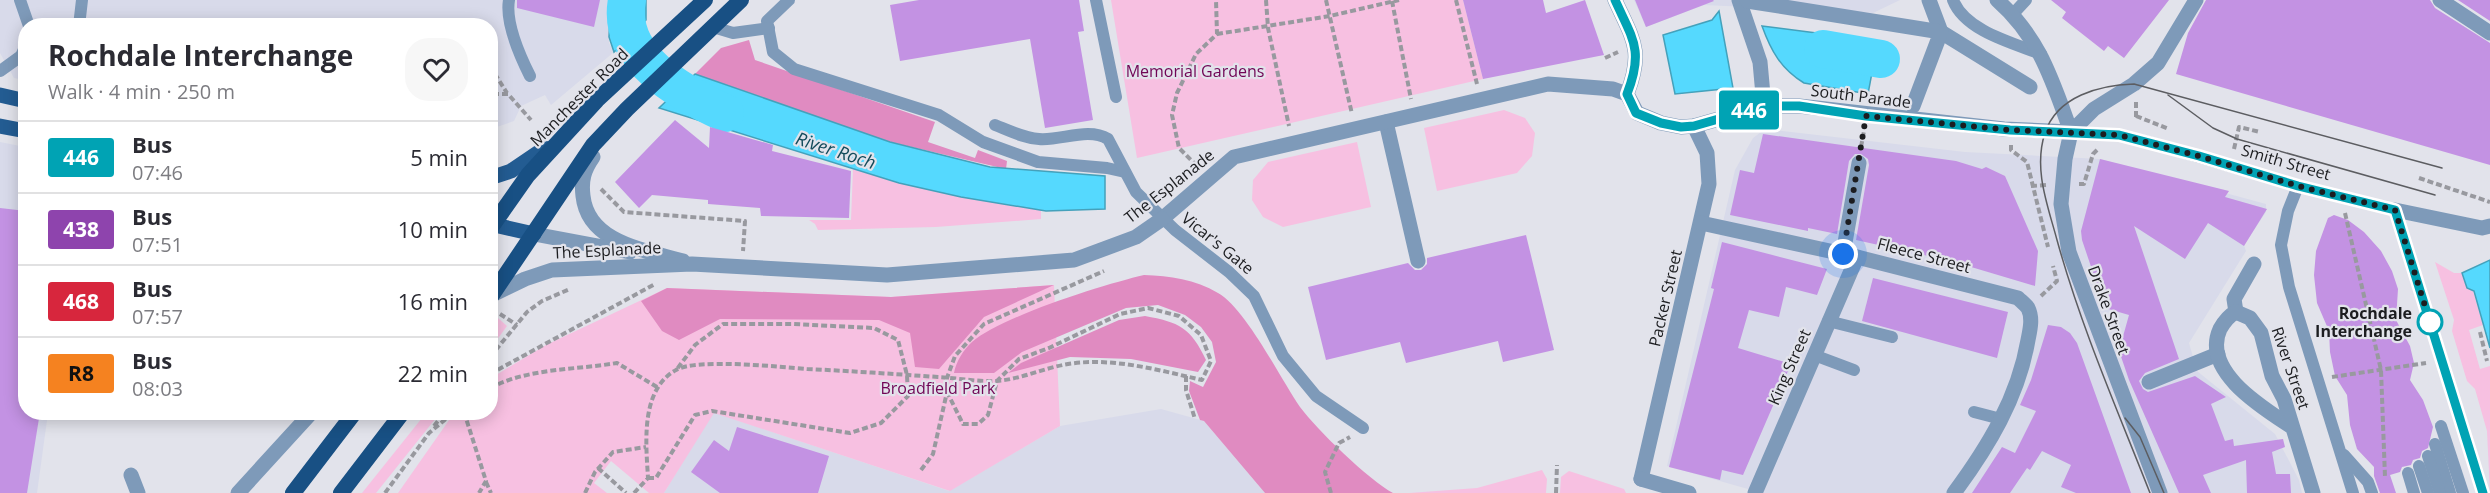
<!DOCTYPE html>
<meta charset="utf-8">
<style>
body{margin:0;font-family:"Open Sans",sans-serif;background:#f7f7f7;color:#2b2b33;height:100vh;display:flex;flex-direction:column;font-size:22px;white-space:nowrap}
*{box-sizing:border-box;margin:0}
p{font-size:20px;color:#7c7c81}
.icon{flex:none;width:33px;height:33px;fill:none;stroke:currentColor;stroke-width:2;stroke-linecap:round;stroke-linejoin:round}
.map{position:relative;flex:1;overflow:hidden}
.details{position:absolute;left:18px;top:18px;width:480px;height:402px;display:flex;flex-direction:column;background:#fff;border-radius:24px;box-shadow:0 3px 15px #0003}
.details>*{flex:none}
.badge{padding:0 12px;border-radius:4px;font-size:21px;line-height:39px}
.you{position:absolute;width:30px;height:30px;margin:-15px;border:4px solid #fff;border-radius:50%;background:#1a73e8;box-shadow:0 0 0 9px #1a73e833}
.map>.badge{position:absolute;translate:-50% -50%;box-shadow:0 0 0 3px #fff}
.round{display:grid;place-items:center;flex:none;width:63px;height:63px;border-radius:24px;background:#f7f7f7}
.headline{display:flex;align-items:center;justify-content:space-between;height:102px;padding:0 30px}
h1{font-size:28px;font-weight:700;line-height:45px}
ul{padding:0;list-style:none}
li{display:flex;align-items:center;gap:18px;height:72px;padding:0 30px;border-top:2px solid #e1e1e2}
li div{flex:1}
li b{display:block;font-size:22px}
li em{font-style:normal}
li .badge{min-width:66px;font-weight:700;text-align:center}
.map>svg:first-child{display:block}
.built{fill:#d8daea}
.green{fill:#f7c0e1}
.forest{fill:#e08bc1}
.water{fill:#55d9fe;stroke:#44a1bb;stroke-width:1.5}
.lines{fill:none;stroke-linecap:round;stroke-linejoin:round}
.river{stroke:#55d9fe;stroke-width:38}
.building{fill:#c392e3}
.path{stroke:#98999f;stroke-width:4;stroke-dasharray:6 3;stroke-linecap:butt}
.service{stroke:#7e9ab9;stroke-width:12}
.pedestrian{stroke:#7e9ab9;stroke-width:15}
.minor{stroke:#7e9ab9;stroke-width:15}
.primary{stroke:#235c92;stroke-width:15}
.trunk{stroke:#185084;stroke-width:16}
.tram{stroke:#5c5d61;stroke-width:1.5}
.line-casing{stroke:#fff;stroke-width:14}
.line{stroke:#00a3b4;stroke-width:9}
.walk{stroke:#1c1d20;stroke-width:6;stroke-dasharray:0 10.8}
.stop-dot{fill:#fff;stroke:#00a3b4;stroke-width:3}
.labels{text-anchor:middle;dominant-baseline:central;stroke-width:4.5;stroke-linejoin:round;paint-order:stroke}
.park-label{font-size:16px;fill:#700656;stroke:#e2e3eb}
.street-label{font-size:16px;fill:#1c1d20;stroke:#e2e3eb}
.stop-label{font-size:16px;font-weight:bold;fill:#1c1d20;stroke:#e2e3eb;text-anchor:end}
.water-label{font-size:18px;font-style:italic;fill:#134b5b;stroke:#e2e3eb}
</style>
<div class="map">
<svg width="2490" height="493" viewBox="0 0 2490 493">
<rect width="100%" height="100%" fill="#e2e3eb"/>
<!-- built -->
<g class="built">
<polygon points="0,0 611,0 609,43 614,52 551,105 545,95 521,106 514,121 491,129 490,26 26,26 25,80 14,78 0,53"/>
<polygon points="1634,0 1900,0 1873,13 1704,5 1646,27"/>
<polygon points="1765,129 1965,152 2100,159 2266,204 2266,212 2244,245 2246,251 2189,343 2197,371 2275,434 2299,480 2302,493 1762,493 1667,466 1735,170 1753,138"/>
<polygon points="0,142 25,147 26,412 48,413 37,493 0,493"/>
<polygon points="1161,409 1204,421 1265,493 664,493 713,412 949,491 1060,426"/>
</g>
<!-- green -->
<g class="green">
<polygon points="1111,0 1463,0 1483,79 1137,158"/>
<polygon points="1504,110 1525,118 1535,133 1532,156 1517,173 1437,191 1424,128"/>
<polygon points="1357,142 1371,207 1283,227 1263,217 1252,200 1253,180 1268,162"/>
<path d="M853 169C915 188 977 200 1041 210V219L936 227 818 230 815 224 809 220H851Z"/>
<polygon points="2435,262 2454,273 2462,273 2467,288 2473,291 2483,325 2469,330 2480,369 2490,366 2490,493 2487,431 2475,389 2467,381 2452,331 2454,320"/>
<polygon points="1054,285 1060,426 950,491 714,413 664,493 649,493 611,461 594,483 607,493 398,493 454,413 490,412 491,378 546,345 667,288 891,297"/>
<polygon points="498,318 507,326 491,348 491,328"/>
<polygon points="426,413 440,413 376,493 362,493"/>
<polygon points="1542,470 1547,479 1546,493 1409,493 1477,488"/>
<polygon points="1569,471 1624,489 1626,493 1560,493 1561,477"/>
</g>
<!-- forest -->
<g class="forest">
<polygon points="749,40 755,60 935,122 928,142 975,158 978,150 1007,161 1006,169 890,142 695,74 721,48"/>
<path d="M1144 275C1170 276 1195 279 1218 293 1246 309 1280 378 1300 407 1317 430 1369 480 1393 493H1265L1204 421 1200 420 1189 391 1190 381 1203 387 1216 362 1212 342 1201 327 1185 315 1158 305 1126 308 1022 352 994 373H954C956 362 963 350 972 342 1000 317 1105 284 1144 275Z"/>
<polygon points="1054,285 984,317 939,369 915,367 910,333 879,320 720,319 679,340 662,331 641,301 667,288 891,297"/>
<path d="M1145 316C1179 322 1191 328 1206 360L1198 372 1131 359 1070 357 1008 373 1021 363 1119 320Z"/>
</g>
<!-- water -->
<g class="water">
<polygon points="611,0 646,0 646,20 614,52 609,37"/>
<polygon points="1719,11 1733,88 1675,94 1663,35 1712,20"/>
<path d="M1762 26 1878 41 1868 94 1804 83C1781 69 1771 51 1762 26Z"/>
<polygon points="695,74 890,142 990,167 1105,176 1105,209 1046,211 961,197 899,183 659,108"/>
<polygon points="2490,260 2490,348 2474,291 2467,288 2462,273"/>
</g>
<g class="lines">
<!-- river -->
<g class="river">
<path d="M627 0C616 58 681 93 725 113"/>
<polyline points="1823,49 1881,59"/>
</g>
</g>
<!-- building -->
<g class="building">
<polygon points="517,0 600,0 594,27 517,8"/>
<polygon points="919,0 1079,0 1084,31 1078,32 1093,120 1045,128 1030,39 900,61 890,5"/>
<polygon points="1463,0 1543,0 1546,13 1585,0 1604,55 1483,79"/>
<polygon points="1635,0 1713,0 1714,1 1646,27"/>
<polygon points="2051,0 2169,0 2124,58 2108,46 2104,51 2062,18 2066,12"/>
<polygon points="2206,0 2430,0 2435,8 2490,43 2490,165 2176,74 2188,33"/>
<polygon points="2458,0 2490,0 2490,21"/>
<polygon points="675,120 709,148 710,127 773,145 772,151 851,171 849,218 761,216 760,208 708,204 708,200 652,195 639,208 615,182"/>
<polygon points="1763,134 1956,161 1982,169 1986,167 2005,176 2038,251 2035,286 1951,261 1856,240 1869,165 1868,159 1861,154 1855,154 1849,161 1837,234 1808,228 1808,231 1730,215 1740,170 1754,173"/>
<polygon points="2100,159 2229,191 2225,197 2267,209 2244,246 2208,223 2185,259 2134,226 2179,359 2145,373 2139,381 2143,389 2148,392 2195,376 2226,397 2211,404 2225,441 2233,439 2234,446 2283,439 2285,447 2272,452 2276,474 2290,474 2291,493 2247,493 2246,460 2203,475 2211,493 2179,493 2129,380 2115,339 2122,340 2129,315 2105,308 2082,240 2081,231"/>
<polygon points="0,208 26,211 26,412 40,412 27,493 0,493"/>
<polygon points="2334,215 2348,220 2364,232 2381,251 2392,271 2398,289 2396,320 2410,346 2414,363 2410,380 2423,400 2433,427 2428,448 2422,451 2420,458 2413,460 2411,465 2402,467 2400,472 2390,475 2396,493 2380,493 2374,476 2374,467 2357,449 2350,425 2347,395 2335,376 2330,352 2329,331 2317,303 2314,275 2316,251 2328,218"/>
<polygon points="1526,235 1554,350 1503,362 1498,341 1406,363 1400,342 1326,360 1308,287 1408,263 1415,270 1421,270 1427,264 1427,258"/>
<polygon points="1722,242 1827,269 1817,295 1786,287 1779,317 1749,310 1738,348 1791,364 1743,475 1722,470 1720,480 1669,467 1714,289 1711,288"/>
<polygon points="1873,278 2008,312 1997,358 1862,321"/>
<polygon points="2048,325 2061,327 2070,333 2077,343 2131,493 2076,493 2061,487 2071,465 2042,451 2030,470 2027,468 2010,493 1972,493 2002,447 2015,453 2036,411 2020,405 2031,380"/>
<polygon points="737,427 829,456 818,493 720,493 691,472 714,440 729,451"/>
</g>
<g class="lines">
<!-- path -->
<g class="path">
<polyline points="1266,0 1268,28 1289,126"/>
<polyline points="1326,0 1352,114"/>
<polyline points="1456,0 1477,84"/>
<polyline points="1392,1 1411,99"/>
<polyline points="1217,34 1330,16 1399,0"/>
<polyline points="1605,58 1618,52"/>
<polyline points="490,66 507,93"/>
<polyline points="493,94 508,94 531,120"/>
<polyline points="2136,102 2136,118"/>
<polyline points="2136,116 2169,129"/>
<polyline points="2011,145 2011,150 2027,162 2048,247"/>
<polyline points="1861,147 1864,131"/>
<polyline points="2234,149 2239,127 2260,132"/>
<polyline points="1197,166 1179,148 1172,115 1177,93 1196,54 1217,34 1216,0"/>
<polyline points="2419,178 2490,202"/>
<polyline points="2079,184 2084,184 2093,154 2098,149"/>
<polyline points="2031,186 2047,185"/>
<polyline points="601,189 624,212 745,221 743,251"/>
<polyline points="2345,213 2381,370 2385,477"/>
<polyline points="2041,296 2057,281 2053,266"/>
<polyline points="500,314 517,325"/>
<polyline points="2480,332 2487,361"/>
<polyline points="490,357 527,312 542,301 570,289"/>
<polyline points="490,374 655,284"/>
<polyline points="1186,376 1186,390 1195,419"/>
<polyline points="2332,377 2426,363"/>
<path d="M490 388C528 368 575 370 617 363L657 387"/>
<polyline points="464,412 486,481 479,493"/>
<polyline points="434,426 445,412"/>
<polyline points="598,468 626,493"/>
<polyline points="921,470 933,454 947,392"/>
<polyline points="648,478 656,478 695,415 712,411 850,433 881,423 908,396 907,375 898,340 874,328 793,324 723,324 695,345 677,369"/>
<polyline points="486,482 491,493"/>
<polyline points="385,493 429,433 454,412"/>
<polyline points="585,493 595,472 613,452 646,447"/>
<path d="M634 493 648 478C646 443 640 390 676 370 696 358 781 367 807 369 851 371 894 374 938 377 957 378 978 382 997 381 1021 379 1044 368 1068 364 1113 357 1158 370 1202 380L1211 361 1201 335 1179 316 1148 308 1120 314 1049 348 1019 359 997 381 988 415 978 424H963L947 392V378L955 356 984 324 1104 271"/>
<polyline points="1331,493 1325,472 1339,443 1350,437"/>
<polyline points="1556,493 1557,465"/>
</g>
<!-- service -->
<g class="service">
<polyline points="20,0 29,26"/>
<path d="M509 0C505 23 520 56 530 76"/>
<polyline points="789,0 767,21 773,52 794,69 939,115 983,142 1038,162 1107,168 1125,172"/>
<polyline points="1096,0 1116,97"/>
<path d="M1953 0C1965 31 2013 43 2041 54"/>
<polyline points="2013,14 2026,0"/>
<polyline points="79,26 82,0"/>
<polyline points="713,27 733,33 769,28"/>
<polyline points="0,71 21,56 26,45"/>
<path d="M995 125C1010 131 1024 138 1039 139 1061 141 1088 127 1108 139L1136 192 1175 230 1229 272 1254 296 1283 356 1316 396 1363 428"/>
<polyline points="2071,132 2119,135 2148,142 2298,186 2395,210 2483,493"/>
<polyline points="2298,186 2288,211 2281,245 2289,287 2353,493"/>
<polyline points="1828,321 1892,337"/>
<polyline points="1814,355 1854,370"/>
<polyline points="1974,412 2001,419"/>
<polyline points="2441,426 2463,493"/>
<polyline points="2435,444 2450,493"/>
<polyline points="2344,455 2368,482 2372,493"/>
<polyline points="2428,456 2440,493"/>
<polyline points="2419,466 2428,493"/>
<polyline points="2408,473 2414,493"/>
</g>
<!-- pedestrian -->
<g class="pedestrian">
<polyline points="1739,0 1760,62 1764,106"/>
<polyline points="1929,0 1941,32 2030,87"/>
<polyline points="2440,0 2490,33"/>
<polyline points="1747,1 1941,32 1913,106"/>
<polyline points="1386,122 1418,261"/>
<polyline points="2395,210 2482,228 2490,226"/>
<polyline points="1162,219 1234,157 1548,84 1613,89 1627,94"/>
<polyline points="1641,479 1709,184 1707,153 1694,126"/>
</g>
<!-- minor -->
<g class="minor">
<path d="M1615 0C1633 40 1644 50 1627 94L1637 113 1661 123 1681 127 1694 126 1764 106H1799L2004 129 2071 132"/>
<path d="M1997 0C2040 38 2052 80 2071 132"/>
<polyline points="2071,132 2065,159 2061,204 2069,252 2160,493"/>
<polyline points="2071,132 2094,109 2134,84 2158,63 2196,0"/>
<path d="M593 157C584 170 581 180 583 196 588 243 645 250 683 261"/>
<path d="M1701 223 1857 257 2018 298C2021 301 2026 305 2028 308 2033 318 2030 330 2028 340 2018 398 1988 447 1954 493"/>
<polyline points="534,234 630,252"/>
<polyline points="1843,254 1859,163"/>
<polyline points="494,294 525,279 552,270 692,264 887,275 1074,260 1136,237 1162,219"/>
<polyline points="2236,312 2234,299 2254,264"/>
<polyline points="2149,382 2218,354"/>
<path d="M2292 427C2263 408 2201 371 2220 329 2224 322 2228 316 2236 312L2250 318 2261 333 2272 376 2284 399 2313 493"/>
<polyline points="131,475 138,493"/>
<polyline points="1641,479 1689,493"/>
<polyline points="238,493 312,412"/>
<polyline points="1755,493 1857,257"/>
</g>
<!-- primary -->
<g class="primary">
<polyline points="0,95 26,101"/>
<polyline points="0,126 26,131"/>
<polyline points="490,178 511,171 545,148"/>
<polyline points="490,224 534,234"/>
</g>
<!-- trunk -->
<g class="trunk">
<polyline points="490,229 528,175 597,100 705,0"/>
<polyline points="490,298 593,145 627,109 741,0"/>
<polyline points="293,493 355,412"/>
<polyline points="341,493 403,412"/>
</g>
<!-- tram -->
<g class="tram">
<polyline points="2168,95 2213,128 2237,139 2435,195"/>
<polyline points="2125,418 2140,437 2164,493"/>
<path d="M2150 493C2117 409 2081 327 2057 240 2048 206 2033 169 2045 133 2057 96 2100 85 2134 84L2442 168"/>
</g>
</g>
<g class="lines">
<!-- line casing -->
<g class="line-casing">
<path id="line" d="M1615 0C1633 40 1644 50 1627 94L1636 113 1661 123 1681 127 1694 126 1764 106H1799L1866 116 2010 130 2119 135 2199 156 2298 186 2395 210 2483 493"/>
</g>
<!-- line -->
<use href="#line" class="line"/>
<!-- walk -->
<polyline class="walk" points="1843,254 1866,116 2010,130 2119,135 2199,156 2298,186 2395,210 2430,322"/>
</g>
<!-- markers -->
<circle class="stop-dot" cx="2430" cy="322" r="12"/>
<g class="labels">
<!-- park labels -->
<g class="park-label">
<text x="1195" y="71">Memorial Gardens</text>
<text x="938" y="388">Broadfield Park</text>
</g>
<!-- street labels -->
<g class="street-label">
<text transform="translate(1861 96) rotate(7)">South Parade</text>
<text transform="translate(579 97) rotate(-45)">Manchester Road</text>
<text transform="translate(2286 162) rotate(16)">Smith Street</text>
<text transform="translate(1169 186) rotate(-38)">The Esplanade</text>
<text transform="translate(1218 243) rotate(39)">Vicar's Gate</text>
<text transform="translate(607 250) rotate(-3)">The Esplanade</text>
<text transform="translate(1924 255) rotate(15)">Fleece Street</text>
<text transform="translate(1665 298) rotate(-77)">Packer Street</text>
<text transform="translate(2109 310) rotate(70)">Drake Street</text>
<text transform="translate(1789 367) rotate(-66)">King Street</text>
<text transform="translate(2291 368) rotate(71)">River Street</text>
</g>
<!-- stop labels -->
<g class="stop-label">
<text x="2412" y="313">Rochdale<tspan x="2412" dy="18">Interchange</tspan></text>
</g>
<!-- water labels -->
<g class="water-label">
<text transform="translate(836 150) rotate(18)">River Roch</text>
</g>
</g>
</svg>
<div class="you" style="left:1843px;top:254px"></div>
<b class="badge" style="left:1749px;top:110px;background:#00a3b4;color:#fff">446</b>
<section class="details">
<div class="headline"><div><h1>Rochdale Interchange</h1><p>Walk · 4 min · 250 m</p></div><a class="round"><svg class="icon" aria-label="heart" viewBox="0 0 24 24"><path d="M12 20l-8-8c-3-5 5-10 8-4 3-6 11-1 8 4z"/></svg></a></div>
<ul>
<li><span class="badge" style="background:#00a3b4;color:#fff">446</span><div><b>Bus</b><p>07:46</p></div><em>5 min</em></li>
<li><span class="badge" style="background:#8e44ad;color:#fff">438</span><div><b>Bus</b><p>07:51</p></div><em>10 min</em></li>
<li><span class="badge" style="background:#d7263d;color:#fff">468</span><div><b>Bus</b><p>07:57</p></div><em>16 min</em></li>
<li><span class="badge" style="background:#f58220;color:#111">R8</span><div><b>Bus</b><p>08:03</p></div><em>22 min</em></li>
</ul>
</section>
</div>
